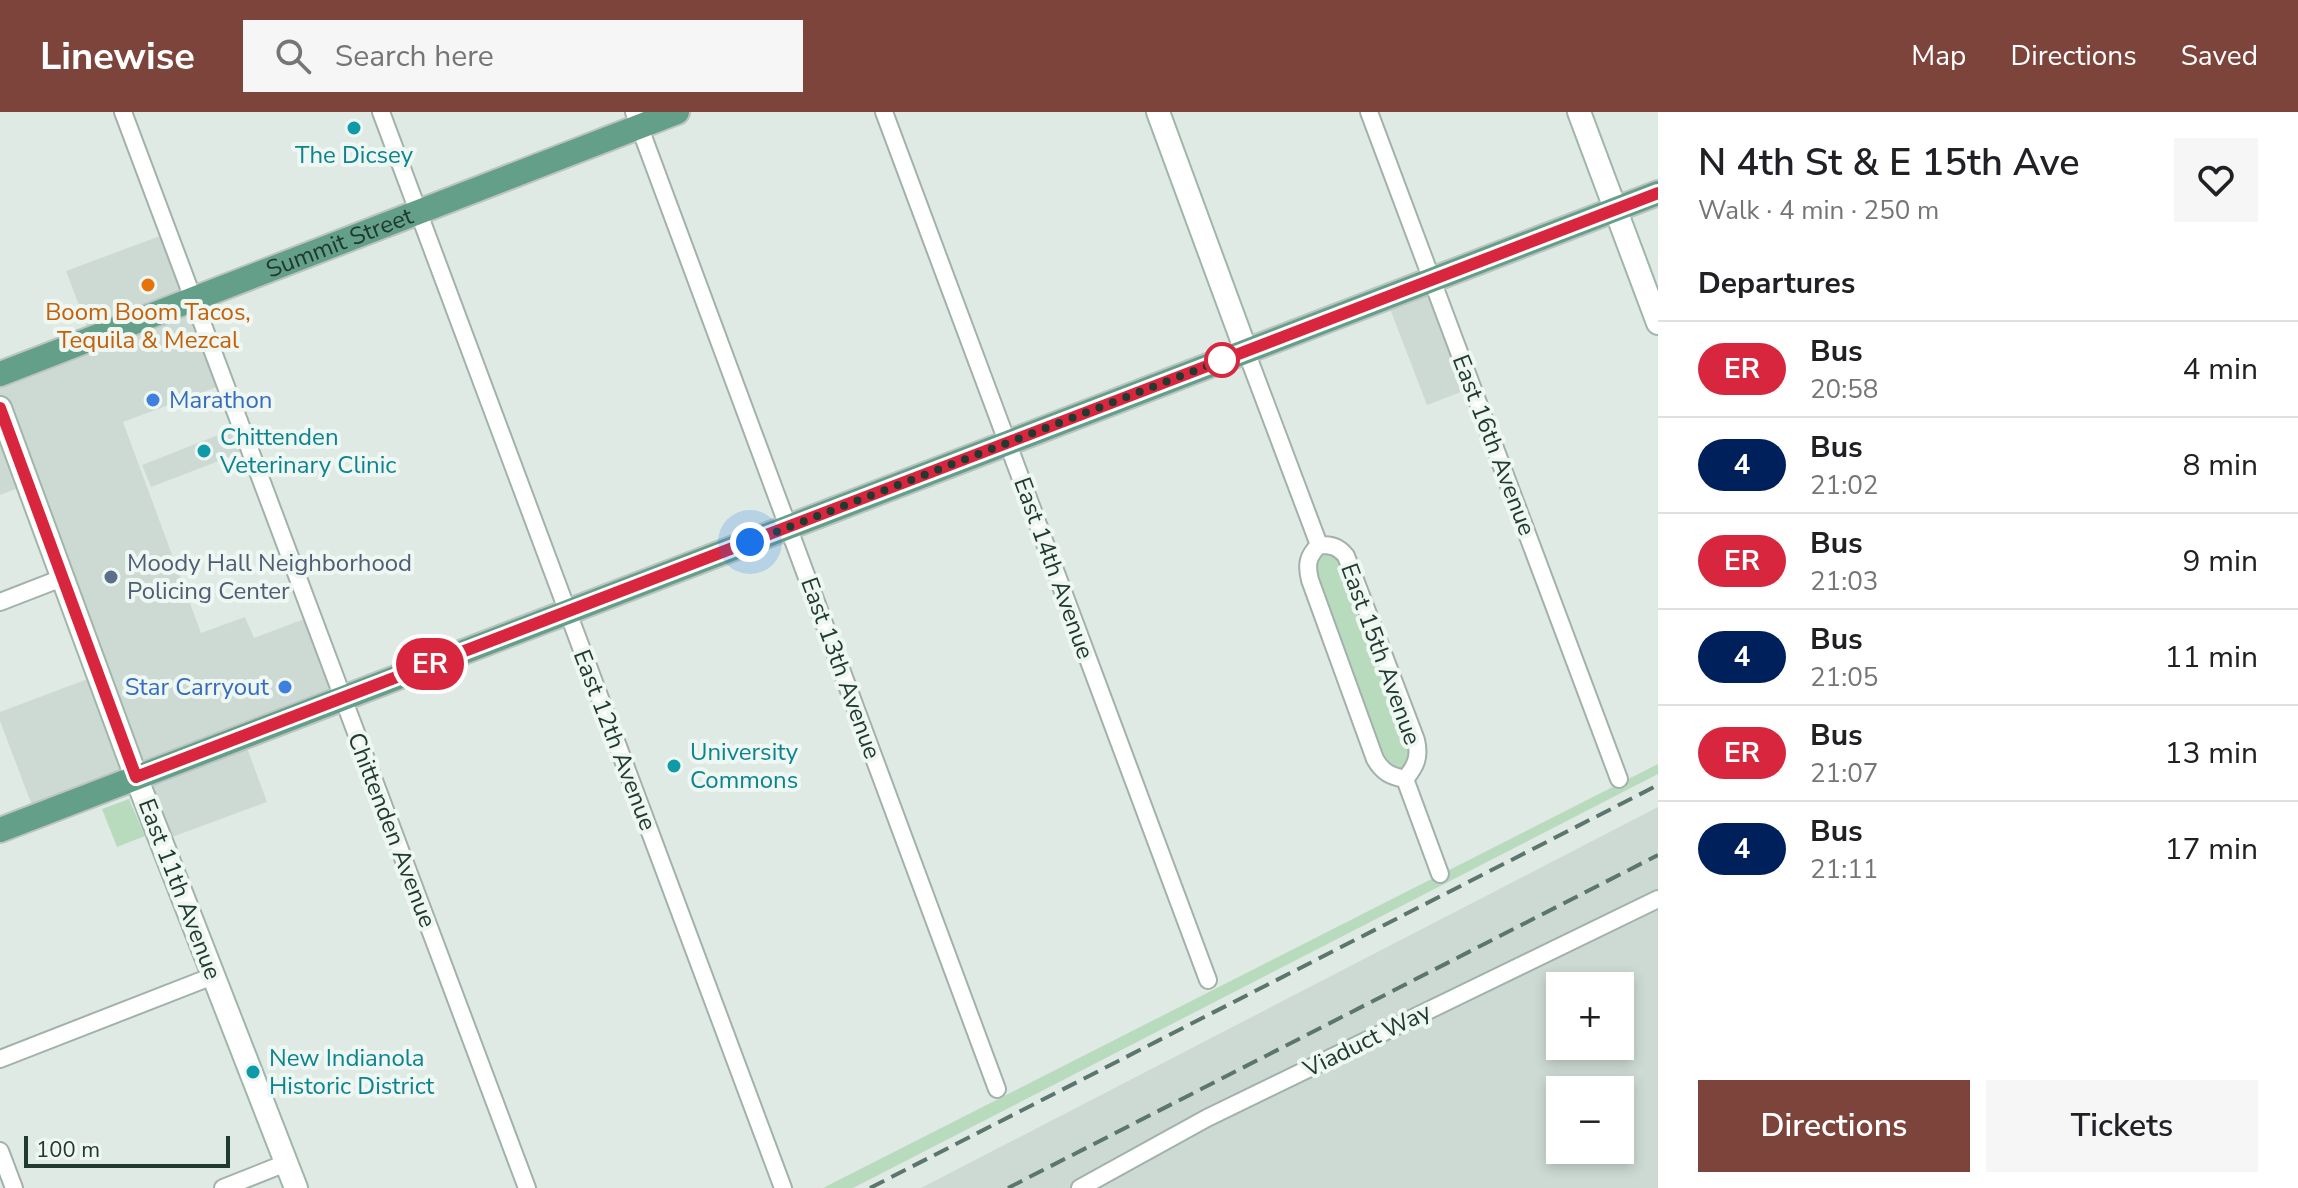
<!DOCTYPE html>
<meta charset="utf-8">
<style>
body{margin:0;font-family:"Nunito Sans",sans-serif;background:#f6f6f6;color:#202124;height:100vh;display:flex;flex-direction:column;font-size:30px;white-space:nowrap}
*{box-sizing:border-box;margin:0}
p{font-size:26px;color:#757577}
.icon{flex:none;width:44px;height:44px;fill:none;stroke:currentColor;stroke-width:2;stroke-linecap:round;stroke-linejoin:round}
.map{position:relative;flex:1;overflow:hidden}
.details{display:flex;flex-direction:column;background:#fff;width:640px}
.details>*{flex:none}
.badge{padding:0 16px;border-radius:26px;font-size:28px;line-height:52px}
.controls{position:absolute;left:1546px;top:860px;display:grid;gap:16px}
.controls a{display:grid;place-items:center;width:88px;height:88px;border-radius:0px;background:#fff;box-shadow:0 4px 12px #0003;font-size:40px}
.scale{position:absolute;left:24px;bottom:20px;width:206px;box-sizing:border-box;padding-left:8px;border:4px solid #213a31;border-top:0;font-size:22px;line-height:28px;white-space:nowrap;color:#213a31;-webkit-text-stroke:6px #eff7f2;paint-order:stroke}
.you{position:absolute;width:40px;height:40px;margin:-20px;border:6px solid #fff;border-radius:50%;background:#1a73e8;box-shadow:0 0 0 12px #1a73e833}
.map>.badge{position:absolute;translate:-50% -50%;box-shadow:0 0 0 4px #fff}
h2{padding:0 40px;font-size:30px;line-height:72px}
.round{display:grid;place-items:center;flex:none;width:84px;height:84px;border-radius:0px;background:#f6f6f6}
.summary{display:flex;align-items:center;justify-content:space-between;height:136px;padding:0 40px}
h1{font-size:38px;font-weight:600;line-height:60px}
.cta{display:flex;gap:16px;margin-top:auto;padding:16px 40px}
.cta a{flex:1;height:92px;border-radius:0px;background:#7d443c;color:#fff;font-size:32px;font-weight:600;line-height:92px;text-align:center}
.cta a+a{background:#f6f6f6;color:#202124}
ul{padding:0;list-style:none}
li{display:flex;align-items:center;gap:24px;height:96px;padding:0 40px;border-top:2px solid #e0e0e0}
li div{flex:1}
li b{display:block;font-size:30px}
li em{font-style:normal}
li .badge{min-width:88px;font-weight:700;text-align:center}
header{display:flex;align-items:center;gap:48px;box-sizing:border-box;height:112px;padding:0 40px;background:#7d443c;color:#fff}
header strong{font-size:38px}
nav{display:flex;gap:44px;margin-inline-start:auto;font-size:28px}
.search{width:560px;height:72px;background:#f6f6f6;display:flex;align-items:center;gap:20px;box-sizing:border-box;padding:0 28px;border-radius:0px;color:#757577;font-size:30px}
main{display:flex;flex:1;min-height:0}
.map>svg:first-child{display:block}
.built{fill:#cddad3;fill-rule:evenodd}
.green{fill:#b8dbbe}
.lines{fill:none;stroke-linecap:round;stroke-linejoin:round}
.street-casing{stroke:#a2b2ab;stroke-width:20}
.secondary-casing{stroke:#9fb6ab;stroke-width:26}
.primary-casing{stroke:#bcc4c1;stroke-width:28}
.street{stroke:#fff;stroke-width:16}
.secondary{stroke:#fff;stroke-width:22}
.primary{stroke:#649f8a;stroke-width:24}
.rail{stroke:#5b766c;stroke-width:4;stroke-dasharray:16 8;stroke-linecap:butt}
.line-casing{stroke:#fff;stroke-width:18}
.line{stroke:#d7263d;stroke-width:12}
.walk{stroke:#213a31;stroke-width:8;stroke-dasharray:0 14.4}
.culture-dot{fill:#0f9aa8;stroke:#eff7f2;stroke-width:3}
.food-dot{fill:#e8710a;stroke:#eff7f2;stroke-width:3}
.stop-dot{fill:#fff;stroke:#d7263d;stroke-width:4}
.shop-dot{fill:#3f7fe0;stroke:#eff7f2;stroke-width:3}
.service-dot{fill:#5c6f8a;stroke:#eff7f2;stroke-width:3}
.labels{text-anchor:middle;dominant-baseline:central;stroke-width:8;stroke-linejoin:round;paint-order:stroke}
.culture-label{font-size:24px;fill:#0d838f;stroke:#eff7f2;text-anchor:start}
.street-label{font-size:24px;fill:#213a31;stroke:#eff7f2}
.food-label{font-size:24px;fill:#c56008;stroke:#eff7f2}
.shop-label{font-size:24px;fill:#366cbe;stroke:#eff7f2;text-anchor:start}
.service-label{font-size:24px;fill:#4e5e75;stroke:#eff7f2;text-anchor:start}
</style>
<header>
<strong>Linewise</strong>
<div class="search"><svg class="icon" aria-label="search" viewBox="0 0 24 24"><circle cx="10" cy="10" r="6"/><path d="M15 15l6 6"/></svg>Search here</div>
<nav><a>Map</a><a>Directions</a><a>Saved</a></nav>
</header>
<main>
<div class="map">
<svg width="1658" height="1076" viewBox="0 0 1658 1076">
<rect width="100%" height="100%" fill="#dfeae4"/>
<!-- built -->
<g class="built">
<polygon points="168,121 230,270 123,310 201,521 245,505 254,526 312,504 343,587 243,625 267,690 164,728 140,665 36,704 0,609 0,600 101,562 29,372 0,383 0,259 91,225 66,159"/>
<polygon points="1429,173 1469,277 1427,293 1387,189"/>
<polygon points="231,318 240,341 151,375 142,353"/>
<path d="M1658 695V1076H921ZM1560 874H1620V934H1560ZM1560 978H1620V1038H1560Z"/>
</g>
<!-- green -->
<g class="green">
<polygon points="1341,438 1416,628 1413,658 1390,663 1310,468 1310,441"/>
<polygon points="1658,652 1658,662 853,1076 823,1076"/>
<polygon points="129,687 145,724 117,735 102,697"/>
</g>
<g class="lines">
<!-- street casing -->
<g class="street-casing">
<g id="street">
<polyline points="123,0 527,1076"/>
<polyline points="381,0 783,1076"/>
<polyline points="634,0 997,977"/>
<polyline points="884,0 1208,868"/>
<polyline points="1369,0 1619,667"/>
<polyline points="1246,239 1319,433"/>
<path d="M1319 433C1331 433 1338 434 1346 444L1416 628C1420 645 1416 654 1405 667 1391 664 1383 661 1375 647L1310 468C1306 452 1308 444 1319 433Z"/>
<polyline points="0,490 62,466"/>
<polyline points="1405,667 1440,762"/>
<polyline points="0,947 213,864"/>
<polyline points="0,1039 14,1076"/>
<polyline points="223,1076 286,1051"/>
<polyline points="1080,1076 1207,1006 1658,787"/>
</g>
</g>
<!-- secondary casing -->
<g class="secondary-casing">
<g id="secondary">
<polyline points="1158,0 1246,239"/>
<polyline points="1579,0 1658,211"/>
<polyline points="0,296 136,665 296,1076"/>
</g>
</g>
<!-- primary casing -->
<g class="primary-casing">
<g id="primary">
<path id="s1" d="M0 262 677 0"/>
<polyline points="0,718 1658,81"/>
</g>
</g>
<!-- street -->
<use href="#street" class="street"/>
<!-- secondary -->
<use href="#secondary" class="secondary"/>
<!-- primary -->
<use href="#primary" class="primary"/>
<!-- rail -->
<g class="rail">
<polyline points="870,1076 1658,673"/>
<polyline points="1008,1076 1658,743"/>
</g>
</g>
<g class="lines">
<!-- line casing -->
<g class="line-casing">
<polyline id="line" points="0,296 136,665 1658,81"/>
</g>
<!-- line -->
<use href="#line" class="line"/>
<!-- walk -->
<polyline class="walk" points="750,430 1225,247 1222,248"/>
</g>
<!-- markers -->
<g class="culture-dot">
<circle cx="354" cy="16" r="8"/>
<circle cx="204" cy="339" r="8"/>
<circle cx="674" cy="654" r="8"/>
<circle cx="253" cy="960" r="8"/>
</g>
<circle class="food-dot" cx="148" cy="173" r="8"/>
<circle class="stop-dot" cx="1222" cy="248" r="16"/>
<g class="shop-dot">
<circle cx="153" cy="288" r="8"/>
<circle cx="285" cy="575" r="8"/>
</g>
<circle class="service-dot" cx="111" cy="465" r="8"/>
<g class="labels">
<!-- culture labels -->
<g class="culture-label">
<text x="354" y="43" text-anchor="middle">The Dicsey</text>
<text x="220" y="325">Chittenden<tspan x="220" dy="28">Veterinary Clinic</tspan></text>
<text x="690" y="640">University<tspan x="690" dy="28">Commons</tspan></text>
<text x="269" y="946">New Indianola<tspan x="269" dy="28">Historic District</tspan></text>
</g>
<!-- street labels -->
<g class="street-label">
<text stroke="none"><textPath href="#s1" startOffset="364">Summit Street</textPath></text>
<text transform="translate(1494 333) rotate(69)">East 16th Avenue</text>
<text transform="translate(1054 456) rotate(70)">East 14th Avenue</text>
<text transform="translate(1381 542) rotate(70)">East 15th Avenue</text>
<text transform="translate(841 556) rotate(70)">East 13th Avenue</text>
<text transform="translate(615 628) rotate(69)">East 12th Avenue</text>
<text transform="translate(392 718) rotate(69)">Chittenden Avenue</text>
<text transform="translate(180 777) rotate(69)">East 11th Avenue</text>
<text transform="translate(1367 928) rotate(-26)">Viaduct Way</text>
</g>
<!-- food labels -->
<g class="food-label">
<text x="148" y="200">Boom Boom Tacos,<tspan x="148" dy="28">Tequila &amp; Mezcal</tspan></text>
</g>
<!-- shop labels -->
<g class="shop-label">
<text x="169" y="288">Marathon</text>
<text x="269" y="575" text-anchor="end">Star Carryout</text>
</g>
<!-- service labels -->
<g class="service-label">
<text x="127" y="451">Moody Hall Neighborhood<tspan x="127" dy="28">Policing Center</tspan></text>
</g>
</g>
</svg>
<div class="controls">
<a>+</a>
<a>−</a>
</div>
<div class="scale">100 m</div>
<div class="you" style="left:750px;top:430px"></div>
<b class="badge" style="left:430px;top:552px;background:#d7263d;color:#fff">ER</b>
</div>
<section class="details">
<div class="summary"><div><h1>N 4th St &amp; E 15th Ave</h1><p>Walk · 4 min · 250 m</p></div><a class="round"><svg class="icon" aria-label="heart" viewBox="0 0 24 24"><path d="M12 20l-8-8c-3-5 5-10 8-4 3-6 11-1 8 4z"/></svg></a></div>
<h2>Departures</h2>
<ul>
<li><span class="badge" style="background:#d7263d;color:#fff">ER</span><div><b>Bus</b><p>20:58</p></div><em>4 min</em></li>
<li><span class="badge" style="background:#00205b;color:#fff">4</span><div><b>Bus</b><p>21:02</p></div><em>8 min</em></li>
<li><span class="badge" style="background:#d7263d;color:#fff">ER</span><div><b>Bus</b><p>21:03</p></div><em>9 min</em></li>
<li><span class="badge" style="background:#00205b;color:#fff">4</span><div><b>Bus</b><p>21:05</p></div><em>11 min</em></li>
<li><span class="badge" style="background:#d7263d;color:#fff">ER</span><div><b>Bus</b><p>21:07</p></div><em>13 min</em></li>
<li><span class="badge" style="background:#00205b;color:#fff">4</span><div><b>Bus</b><p>21:11</p></div><em>17 min</em></li>
</ul>
<div class="cta"><a>Directions</a><a>Tickets</a></div>
</section>
</main>
